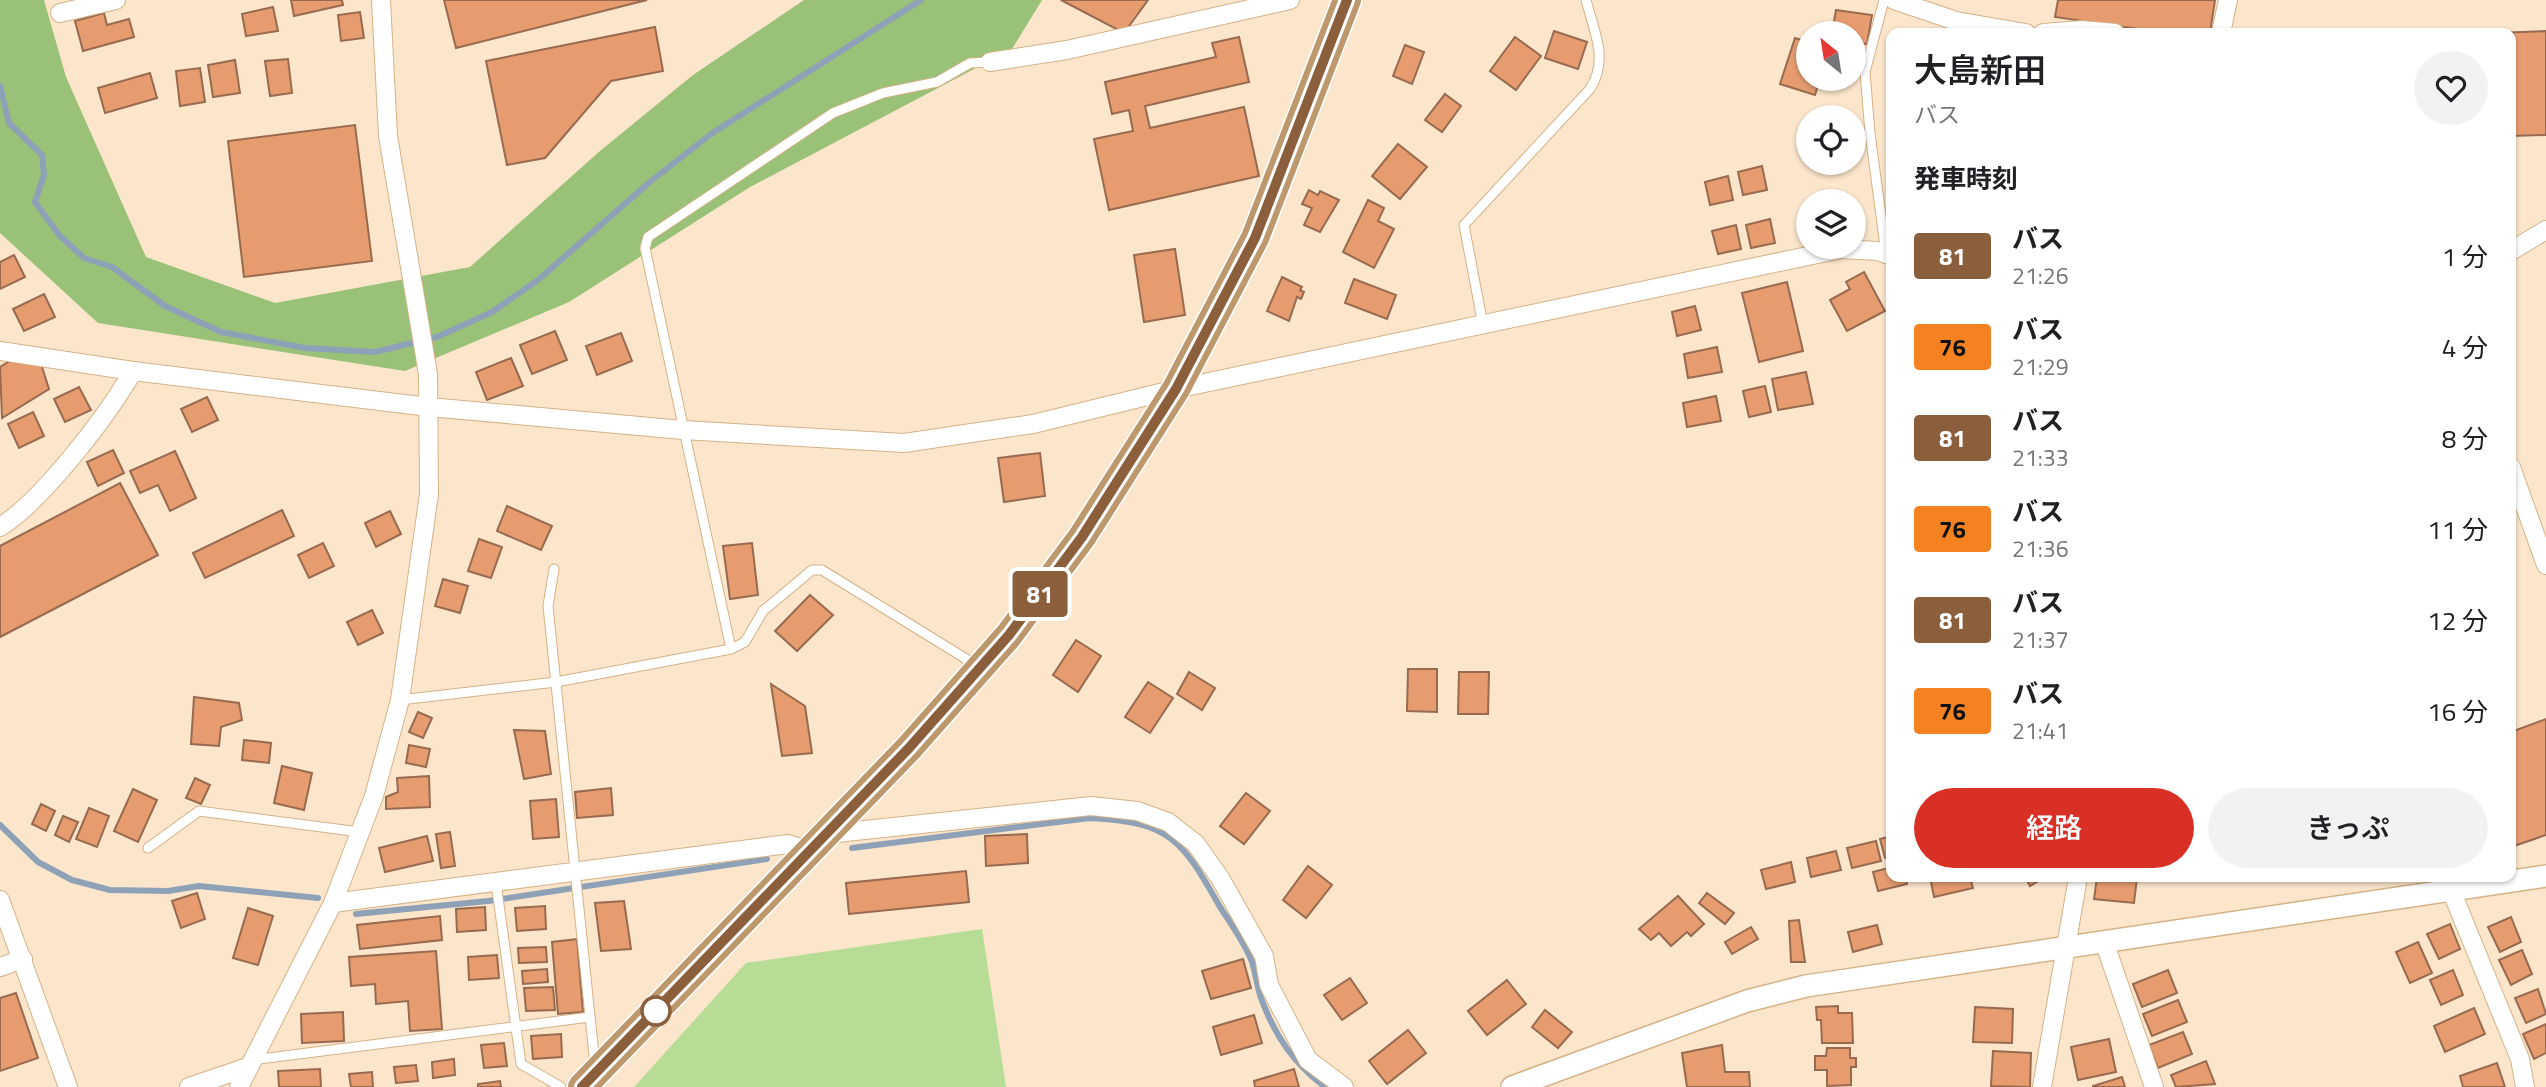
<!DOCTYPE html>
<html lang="ja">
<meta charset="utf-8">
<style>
body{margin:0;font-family:"Titillium Web","Noto Sans JP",sans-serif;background:#f2f2f2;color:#202124;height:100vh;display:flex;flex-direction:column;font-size:26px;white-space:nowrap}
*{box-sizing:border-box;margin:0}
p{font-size:23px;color:#757577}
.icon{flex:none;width:38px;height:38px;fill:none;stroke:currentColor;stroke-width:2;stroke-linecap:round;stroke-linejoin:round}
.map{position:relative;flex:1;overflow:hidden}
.details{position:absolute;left:1886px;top:28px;width:630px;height:854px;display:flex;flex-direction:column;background:#fff;border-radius:14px;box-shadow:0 2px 5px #0004}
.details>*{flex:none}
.badge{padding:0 14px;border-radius:5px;font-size:24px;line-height:46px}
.needle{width:46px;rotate:330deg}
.buttons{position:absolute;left:1796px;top:21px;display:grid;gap:14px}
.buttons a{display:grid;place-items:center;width:70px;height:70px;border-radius:50%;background:#fff;box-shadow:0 2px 5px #0004;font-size:35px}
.map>.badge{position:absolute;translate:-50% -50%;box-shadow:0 0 0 4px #fff}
h2{padding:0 28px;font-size:26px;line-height:63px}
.round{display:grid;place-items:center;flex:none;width:74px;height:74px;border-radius:37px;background:#f2f2f2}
.headline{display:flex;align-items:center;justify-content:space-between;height:119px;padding:0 28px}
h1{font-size:33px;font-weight:600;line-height:52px}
.button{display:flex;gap:14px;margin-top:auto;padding:14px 28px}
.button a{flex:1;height:80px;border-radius:42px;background:#d93025;color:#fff;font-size:28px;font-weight:600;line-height:80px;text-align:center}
.button a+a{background:#f2f2f2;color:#202124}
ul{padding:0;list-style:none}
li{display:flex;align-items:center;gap:21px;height:91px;padding:0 28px}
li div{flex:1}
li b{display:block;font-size:26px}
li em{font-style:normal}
li .badge{min-width:77px;font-weight:700;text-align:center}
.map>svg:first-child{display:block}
.green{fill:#b6dc96}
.forest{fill:#99c178}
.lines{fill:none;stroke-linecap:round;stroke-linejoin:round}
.stream{stroke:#8ea1b7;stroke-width:6}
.building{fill:#e69c6f;stroke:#986a4f;stroke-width:2}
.service-casing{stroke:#d5b287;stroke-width:11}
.minor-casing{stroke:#d5b287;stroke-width:20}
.tertiary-casing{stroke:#d5b287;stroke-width:24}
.trunk-casing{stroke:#fff;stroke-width:31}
.service{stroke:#fff;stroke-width:9}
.minor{stroke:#fff;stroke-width:18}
.tertiary{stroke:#fff;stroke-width:21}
.trunk{stroke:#bc986c;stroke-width:28}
.line-casing{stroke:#fff;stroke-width:16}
.line{stroke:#8b5e3c;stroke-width:10}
.stop-dot{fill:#fff;stroke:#8b5e3c;stroke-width:3.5}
</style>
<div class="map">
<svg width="2546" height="1087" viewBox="0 0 2546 1087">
<rect width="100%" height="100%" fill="#fbe5cb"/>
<!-- green -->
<polygon class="green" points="982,929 1006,1087 634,1087 746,963"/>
<!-- forest -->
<polygon class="forest" points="0,0 44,0 66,77 146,257 275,303 470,267 600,151 693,75 804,0 1042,0 1012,49 750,187 569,302 405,371 98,323 0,233"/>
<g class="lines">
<!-- stream -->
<g class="stream">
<polyline points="0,86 9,123 42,155 44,175 35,202 60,236 84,258 112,267 165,306 221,332 305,348 375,352 437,337 492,312 538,280 651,181 711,134 921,0"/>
<polyline points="0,825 38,862 72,880 110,890 168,891 199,886 318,898"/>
<path d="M852 848 1090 818C1171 822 1182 840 1220 907 1231 924 1245 943 1252 962 1256 974 1257 987 1261 998 1275 1036 1294 1064 1325 1087"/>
<polyline points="356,914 488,901 767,859"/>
</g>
</g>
<!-- building -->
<g class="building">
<polygon points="291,0 342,0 343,5 294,16"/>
<polygon points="444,0 647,0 456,48"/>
<polygon points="1061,0 1148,0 1124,33"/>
<polygon points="2058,0 2215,0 2210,33 2165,33 2055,17"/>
<polygon points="273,7 278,31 246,36 242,14"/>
<polygon points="1836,10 1872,15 1867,44 1853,42 1853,33 1832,33"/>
<polygon points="360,12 364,38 341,41 338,15"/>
<polygon points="104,13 107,25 129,19 134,37 83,51 75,21"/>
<polygon points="655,27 663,71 611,81 545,158 507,165 486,61"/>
<polygon points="1554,31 1587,42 1578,69 1545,58"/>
<polygon points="2546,31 2546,135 2511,136 2511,33 2495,33"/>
<polygon points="1239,37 1249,82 1145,106 1150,128 1244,107 1259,176 1109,210 1094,139 1133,131 1129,110 1112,114 1105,82 1216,57 1212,43"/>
<polygon points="1515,37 1541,56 1516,90 1490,71"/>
<polygon points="1795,38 1808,42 1808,79 1820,79 1815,95 1780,84"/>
<polygon points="1405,45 1424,52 1412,84 1393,76"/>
<polygon points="288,59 292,93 270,96 265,61"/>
<polygon points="235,60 240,93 213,97 208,65"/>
<polygon points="200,68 205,102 180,106 176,71"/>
<polygon points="150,73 157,98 105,113 98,88"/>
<polygon points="1445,94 1461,106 1442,132 1425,120"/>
<polygon points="355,125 372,261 244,277 228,141"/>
<polygon points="1398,144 1427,167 1400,199 1372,176"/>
<polygon points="1762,166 1767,190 1743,195 1738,172"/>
<polygon points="1728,176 1733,200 1710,205 1705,182"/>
<polygon points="1309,190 1318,195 1320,191 1339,200 1320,232 1304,225 1312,208 1302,204"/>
<polygon points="1368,200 1384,208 1378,221 1394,229 1374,268 1343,252"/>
<polygon points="1770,219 1775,243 1751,248 1746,225"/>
<polygon points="1736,225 1741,249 1718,254 1712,231"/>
<polygon points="1175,249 1185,315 1144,322 1134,255"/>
<polygon points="14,255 25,277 0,289 0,262"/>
<polygon points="1864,272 1885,311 1847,331 1830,300 1850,289 1846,282"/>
<polygon points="1282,277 1302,287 1300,290 1304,292 1301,299 1297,297 1289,321 1267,311"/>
<polygon points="1354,279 1396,295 1387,319 1345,303"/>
<polygon points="1787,282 1803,351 1759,362 1742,293"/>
<polygon points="44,294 55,317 24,331 13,309"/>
<polygon points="1695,306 1701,330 1677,336 1672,312"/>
<polygon points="555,331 567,360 532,374 520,345"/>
<polygon points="621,333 632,361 597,375 586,346"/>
<polygon points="1717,347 1722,372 1688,378 1684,354"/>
<polygon points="511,358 523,386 487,400 476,372"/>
<polygon points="10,361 41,364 49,389 2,418 0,367"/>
<polygon points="1806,372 1813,404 1778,410 1772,379"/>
<polygon points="1765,386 1771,412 1749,417 1743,391"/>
<polygon points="79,387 91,410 65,422 54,399"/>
<polygon points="1716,396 1721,421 1687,427 1683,403"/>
<polygon points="207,397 218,420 192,432 181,409"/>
<polygon points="33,412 44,436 19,448 8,424"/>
<polygon points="113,450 124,473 98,486 87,462"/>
<polygon points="175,451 196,498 170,511 158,485 140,493 130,471"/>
<polygon points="1040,453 1045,496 1004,502 998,458"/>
<polygon points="120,483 158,555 0,637 0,546"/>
<polygon points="507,506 552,526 541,550 497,531"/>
<polygon points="282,510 294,536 205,578 193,553"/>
<polygon points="390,511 401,534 376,547 365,523"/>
<polygon points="479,539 502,547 491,578 468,571"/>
<polygon points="323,543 334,566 309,578 298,555"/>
<polygon points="752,543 758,595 730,599 723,546"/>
<polygon points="443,579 468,586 460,613 435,606"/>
<polygon points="810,595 833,615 797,651 775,631"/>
<polygon points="372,610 383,633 358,645 347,622"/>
<polygon points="1076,640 1101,656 1078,692 1053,675"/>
<polygon points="1408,669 1437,669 1437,712 1407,711"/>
<polygon points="1189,672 1215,688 1202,710 1177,694"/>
<polygon points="1459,672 1489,672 1488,714 1458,714"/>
<polygon points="1148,682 1173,698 1150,733 1125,717"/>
<polygon points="771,684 805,706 812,753 782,756"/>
<polygon points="194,697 239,703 242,720 221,727 219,746 191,744"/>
<polygon points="418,712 432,718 423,738 409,732"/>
<polygon points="2546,719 2546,835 2511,847 2511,732"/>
<polygon points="514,730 545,731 551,774 524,779"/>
<polygon points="244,740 271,743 269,763 242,760"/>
<polygon points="409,745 430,749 426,767 406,763"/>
<polygon points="282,766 312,773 304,810 274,803"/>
<polygon points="429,776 430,807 386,809 386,797 398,792 397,778"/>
<polygon points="195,778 210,785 201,804 186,798"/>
<polygon points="611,788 613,815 577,818 575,792"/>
<polygon points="133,789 157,800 138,842 114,831"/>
<polygon points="1246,793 1270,811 1244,844 1220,826"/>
<polygon points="556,799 559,837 533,839 530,801"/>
<polygon points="41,804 55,811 46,831 32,824"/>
<polygon points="89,808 109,816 97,847 76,839"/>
<polygon points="63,816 78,822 69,842 55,835"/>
<polygon points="450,832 455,866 441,868 436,834"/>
<polygon points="1027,834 1028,863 986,866 985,836"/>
<polygon points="427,836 433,861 385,872 379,848"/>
<polygon points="1892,836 1892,857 1885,858 1880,839"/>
<polygon points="1876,841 1881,861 1852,868 1847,848"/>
<polygon points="1836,851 1841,870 1811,877 1807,858"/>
<polygon points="1791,862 1795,882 1766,889 1761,870"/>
<polygon points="1308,866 1332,885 1306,918 1283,900"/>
<polygon points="1892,867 1892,877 1906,877 1907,884 1878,891 1873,872"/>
<polygon points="966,871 969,902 849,914 846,883"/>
<polygon points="1930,877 1970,877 1973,888 1934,897"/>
<polygon points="2025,877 2045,877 2030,886"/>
<polygon points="2097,877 2137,877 2134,903 2094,899"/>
<polygon points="197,893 205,919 181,928 172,901"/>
<polygon points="1707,893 1734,913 1725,924 1699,903"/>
<polygon points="1678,896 1704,924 1691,936 1687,932 1671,946 1659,933 1651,940 1639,929"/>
<polygon points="624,901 631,949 601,951 595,903"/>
<polygon points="545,906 546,929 517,931 515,908"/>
<polygon points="485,907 486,930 457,932 456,909"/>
<polygon points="248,908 273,916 258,965 233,958"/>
<polygon points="440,916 442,940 360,949 357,925"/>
<polygon points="2511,917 2521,942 2500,952 2488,927"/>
<polygon points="1799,920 1805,962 1791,962 1789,921"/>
<polygon points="2450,924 2460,949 2439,959 2427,934"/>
<polygon points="1877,925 1882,944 1853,952 1848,932"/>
<polygon points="1751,927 1758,939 1732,954 1725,942"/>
<polygon points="577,939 583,1012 558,1014 552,942"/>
<polygon points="2418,942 2432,973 2410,983 2396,952"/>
<polygon points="546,947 547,962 519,963 518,948"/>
<polygon points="2522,950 2532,974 2511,985 2499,960"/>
<polygon points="436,951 442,1029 410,1031 408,1001 376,1004 375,984 351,986 349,957"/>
<polygon points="497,955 499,978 469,980 468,957"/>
<polygon points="1243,959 1251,988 1211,999 1202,971"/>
<polygon points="547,969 548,982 523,984 522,971"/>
<polygon points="2168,970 2177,993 2142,1007 2133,984"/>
<polygon points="2453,970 2463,995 2441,1005 2430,980"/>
<polygon points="1350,978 1367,1003 1342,1020 1324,995"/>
<polygon points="1507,980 1526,1004 1487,1035 1468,1011"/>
<polygon points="553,987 555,1010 526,1011 524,988"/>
<polygon points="2538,989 2546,1014 2526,1023 2515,998"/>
<polygon points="16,993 38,1058 0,1071 0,998"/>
<polygon points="2178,1000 2187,1022 2152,1036 2143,1014"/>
<polygon points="1838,1006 1838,1013 1852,1013 1853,1043 1822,1043 1821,1020 1817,1020 1816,1007"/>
<polygon points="1975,1007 2013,1009 2012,1043 1973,1042"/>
<polygon points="2474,1008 2485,1034 2445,1052 2434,1026"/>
<polygon points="1545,1010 1572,1032 1558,1048 1532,1027"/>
<polygon points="343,1012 344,1041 302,1043 301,1014"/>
<polygon points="1254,1015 1262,1043 1221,1055 1213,1027"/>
<polygon points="2546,1024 2546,1053 2534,1059 2523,1034"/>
<polygon points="1408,1030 1426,1053 1387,1084 1369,1061"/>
<polygon points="2183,1032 2192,1054 2158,1068 2149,1045"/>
<polygon points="561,1034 562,1057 533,1059 531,1036"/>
<polygon points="2109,1039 2116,1072 2078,1080 2071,1047"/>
<polygon points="504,1043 507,1066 484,1068 481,1045"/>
<polygon points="1722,1045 1725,1072 1749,1072 1750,1087 1687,1087 1682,1053"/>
<polygon points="1827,1048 1850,1048 1850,1058 1856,1058 1856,1067 1851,1067 1851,1085 1827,1086 1827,1070 1815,1070 1815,1056 1826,1056"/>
<polygon points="1993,1051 2031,1053 2030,1087 1991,1086"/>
<polygon points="454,1059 455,1075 433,1078 432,1062"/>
<polygon points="2206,1061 2215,1084 2176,1087 2171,1075"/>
<polygon points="2497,1063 2505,1087 2463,1087 2460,1076"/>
<polygon points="416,1065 418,1081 396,1083 394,1067"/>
<polygon points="320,1069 321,1087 279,1087 278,1071"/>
<polygon points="1294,1069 1299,1087 1255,1087 1254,1081"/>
<polygon points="372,1072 373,1087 351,1087 349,1074"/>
<polygon points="2122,1077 2125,1087 2093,1087 2093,1086"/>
<polygon points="500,1081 501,1087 478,1087 478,1084"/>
</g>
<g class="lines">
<!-- service casing -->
<g class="service-casing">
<g id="service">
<polyline points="1884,0 1865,72 1870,133 1886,254"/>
<path d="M1483 325 1464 225 1590 89C1609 60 1594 31 1586 0"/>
<polyline points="554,569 548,606 595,1065"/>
<polyline points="731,649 645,248 648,237 833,113 883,93 937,82 970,63 990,62"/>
<polyline points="400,700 556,682 731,649 745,642 763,611 812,570 822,570 976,665"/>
<polyline points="148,848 199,811 360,832"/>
<polyline points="496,883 521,1064 561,1087"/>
<polyline points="252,1060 590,1017"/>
</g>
</g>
<!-- minor casing -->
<g class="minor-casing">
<g id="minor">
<polyline points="1894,0 1956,21 2026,33"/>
<polyline points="60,13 116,0"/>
<polyline points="2043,33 2082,30 2115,33"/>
<polyline points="2221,33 2228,0"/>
<polyline points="990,62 1067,50 1290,0"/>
<polyline points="2511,251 2546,230"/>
<polyline points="0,351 133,371 429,407 683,430 904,443 1033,424 1176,389 1841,249 1878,251 1892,256"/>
<polyline points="2511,467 2546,565"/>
<path d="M0 527C42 501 108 415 133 371"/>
<polyline points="827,834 1091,806 1137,811 1168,822 1196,844 1220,878 1264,956 1269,985 1308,1060 1344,1087"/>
<polyline points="2451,890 2520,1059 2525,1087"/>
<polyline points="0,900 68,1087"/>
<polyline points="333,903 788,844 811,851"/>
<polyline points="2104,941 2154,1087"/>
<polyline points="0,967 23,959"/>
<polyline points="189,1087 248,1067"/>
<polyline points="239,1087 333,903 374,796 400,700 429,494 428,374 388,136 381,0"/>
<polyline points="2042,1087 2078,877"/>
</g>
</g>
<!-- tertiary casing -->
<g class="tertiary-casing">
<polyline id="tertiary" points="1512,1087 1747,1001 1806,986 2546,876"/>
</g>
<!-- trunk casing -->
<g class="trunk-casing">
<polyline id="trunk" points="582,1087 909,748 1009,635 1082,537 1176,389 1255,238 1347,0"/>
</g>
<!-- service -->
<use href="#service" class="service"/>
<!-- minor -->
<use href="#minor" class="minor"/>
<!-- tertiary -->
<use href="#tertiary" class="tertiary"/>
<!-- trunk -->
<use href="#trunk" class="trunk"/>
</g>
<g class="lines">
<!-- line casing -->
<g class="line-casing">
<polyline id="line" points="582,1087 909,748 1009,635 1082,537 1176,389 1255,238 1347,0"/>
</g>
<!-- line -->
<use href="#line" class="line"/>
</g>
<!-- markers -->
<circle class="stop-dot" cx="656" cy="1011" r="14"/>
</svg>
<div class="buttons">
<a><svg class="needle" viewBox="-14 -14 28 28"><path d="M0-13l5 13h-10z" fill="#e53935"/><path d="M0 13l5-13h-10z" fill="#757577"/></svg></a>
<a><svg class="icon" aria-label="locate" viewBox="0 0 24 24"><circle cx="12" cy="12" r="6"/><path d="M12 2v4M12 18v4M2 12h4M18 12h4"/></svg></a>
<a><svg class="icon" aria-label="layers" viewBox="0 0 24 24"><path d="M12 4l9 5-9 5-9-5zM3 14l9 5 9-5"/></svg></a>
</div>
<b class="badge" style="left:1040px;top:594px;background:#8b5e3c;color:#fff">81</b>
<section class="details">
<div class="headline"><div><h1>大島新田</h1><p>バス</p></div><a class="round"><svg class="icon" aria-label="heart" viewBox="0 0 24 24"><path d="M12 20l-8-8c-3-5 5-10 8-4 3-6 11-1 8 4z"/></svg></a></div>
<h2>発車時刻</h2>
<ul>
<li><span class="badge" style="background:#8b5e3c;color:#fff">81</span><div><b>バス</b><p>21:26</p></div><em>1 分</em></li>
<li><span class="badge" style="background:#f58220;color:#111">76</span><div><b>バス</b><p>21:29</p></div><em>4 分</em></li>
<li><span class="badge" style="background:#8b5e3c;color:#fff">81</span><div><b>バス</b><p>21:33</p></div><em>8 分</em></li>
<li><span class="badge" style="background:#f58220;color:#111">76</span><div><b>バス</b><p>21:36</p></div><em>11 分</em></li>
<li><span class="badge" style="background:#8b5e3c;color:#fff">81</span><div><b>バス</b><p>21:37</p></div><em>12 分</em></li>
<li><span class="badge" style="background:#f58220;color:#111">76</span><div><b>バス</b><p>21:41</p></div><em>16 分</em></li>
</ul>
<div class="button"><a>経路</a><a>きっぷ</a></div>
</section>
</div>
